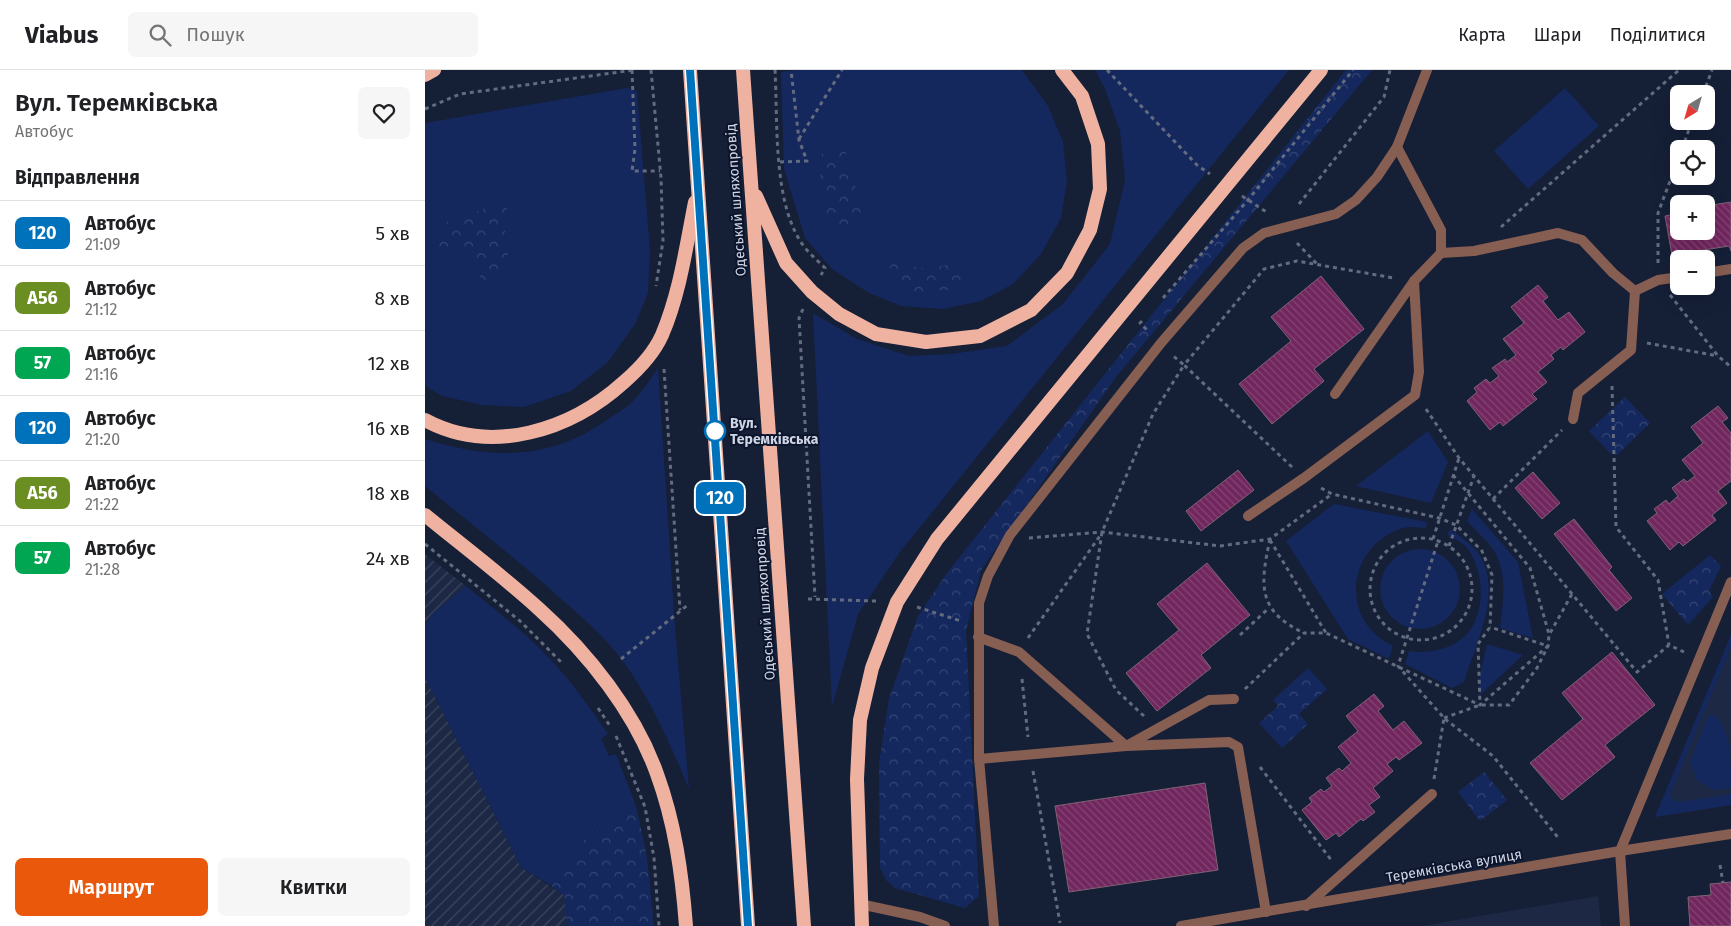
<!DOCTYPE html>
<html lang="uk">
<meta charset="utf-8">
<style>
body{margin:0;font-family:"Fira Sans",sans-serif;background:#f6f6f6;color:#202124;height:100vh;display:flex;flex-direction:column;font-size:19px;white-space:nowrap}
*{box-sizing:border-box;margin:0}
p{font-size:16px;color:#757577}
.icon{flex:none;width:28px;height:28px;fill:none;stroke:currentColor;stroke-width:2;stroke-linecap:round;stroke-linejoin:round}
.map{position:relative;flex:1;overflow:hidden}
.sheet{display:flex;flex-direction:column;background:#fff;width:425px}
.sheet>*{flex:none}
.badge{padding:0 10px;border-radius:8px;font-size:18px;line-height:32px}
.needle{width:32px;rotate:217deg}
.controls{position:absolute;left:1245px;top:15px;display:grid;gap:10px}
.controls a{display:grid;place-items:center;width:45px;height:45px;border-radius:8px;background:#fff;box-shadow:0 5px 20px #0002;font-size:25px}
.map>.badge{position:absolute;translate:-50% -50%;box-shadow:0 0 0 2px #fff}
h2{padding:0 15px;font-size:19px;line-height:45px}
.round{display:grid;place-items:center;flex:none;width:52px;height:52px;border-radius:8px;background:#f6f6f6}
.head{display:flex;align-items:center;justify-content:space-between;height:85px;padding:0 15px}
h1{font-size:24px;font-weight:600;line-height:38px}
.cta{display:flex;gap:10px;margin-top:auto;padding:10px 15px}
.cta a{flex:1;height:58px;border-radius:8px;background:#ea580c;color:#fff;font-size:20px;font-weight:600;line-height:58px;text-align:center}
.cta a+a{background:#f6f6f6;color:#202124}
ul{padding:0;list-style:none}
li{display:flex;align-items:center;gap:15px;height:65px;padding:0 15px;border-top:1px solid #e0e0e0}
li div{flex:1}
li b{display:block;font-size:19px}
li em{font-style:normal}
li .badge{min-width:55px;font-weight:700;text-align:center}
header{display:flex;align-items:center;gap:30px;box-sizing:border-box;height:70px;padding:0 25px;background:#fff;border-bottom:1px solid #e0e0e0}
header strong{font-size:24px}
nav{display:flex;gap:28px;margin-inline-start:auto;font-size:18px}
.search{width:350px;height:45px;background:#f6f6f6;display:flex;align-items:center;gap:12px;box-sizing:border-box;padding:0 18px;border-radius:8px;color:#757577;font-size:19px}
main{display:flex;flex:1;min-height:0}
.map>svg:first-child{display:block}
.built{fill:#1c2844}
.industrial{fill:url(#industrial-furrows)}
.grass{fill:#14285e}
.forest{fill:url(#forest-crowns)}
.building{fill:url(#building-back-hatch);stroke:#7f6275}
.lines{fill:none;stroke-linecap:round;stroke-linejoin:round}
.path{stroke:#636b7f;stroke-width:3;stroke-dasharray:4 4;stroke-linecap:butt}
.service{stroke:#875e52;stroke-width:10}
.minor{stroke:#875e52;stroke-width:10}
.trunk{stroke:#f0b2a0;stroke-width:14}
.line-casing{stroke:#fff;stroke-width:11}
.line{stroke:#0072bc;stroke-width:8}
.stop-dot{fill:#fff;stroke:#0072bc;stroke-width:2.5}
.labels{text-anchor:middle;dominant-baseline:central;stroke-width:4;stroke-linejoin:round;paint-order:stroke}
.street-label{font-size:14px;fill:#ced5e5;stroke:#0c152c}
.stop-label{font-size:14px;font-weight:bold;fill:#ced5e5;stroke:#0c152c;text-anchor:start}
</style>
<header>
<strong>Viabus</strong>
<div class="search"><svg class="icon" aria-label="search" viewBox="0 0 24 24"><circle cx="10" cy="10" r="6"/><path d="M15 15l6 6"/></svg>Пошук</div>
<nav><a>Карта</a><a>Шари</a><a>Поділитися</a></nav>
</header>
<main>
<section class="sheet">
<div class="head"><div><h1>Вул. Теремківська</h1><p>Автобус</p></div><a class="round"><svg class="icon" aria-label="heart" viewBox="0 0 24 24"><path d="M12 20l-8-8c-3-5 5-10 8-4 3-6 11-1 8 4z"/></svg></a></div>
<h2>Відправлення</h2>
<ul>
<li><span class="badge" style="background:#0072bc;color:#fff">120</span><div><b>Автобус</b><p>21:09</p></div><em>5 хв</em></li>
<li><span class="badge" style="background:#6b8e23;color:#fff">A56</span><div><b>Автобус</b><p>21:12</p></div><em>8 хв</em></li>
<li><span class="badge" style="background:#00a651;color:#fff">57</span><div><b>Автобус</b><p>21:16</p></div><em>12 хв</em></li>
<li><span class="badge" style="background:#0072bc;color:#fff">120</span><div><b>Автобус</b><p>21:20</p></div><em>16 хв</em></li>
<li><span class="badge" style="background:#6b8e23;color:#fff">A56</span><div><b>Автобус</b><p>21:22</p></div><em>18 хв</em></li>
<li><span class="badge" style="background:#00a651;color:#fff">57</span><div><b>Автобус</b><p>21:28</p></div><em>24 хв</em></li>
</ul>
<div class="cta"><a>Маршрут</a><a>Квитки</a></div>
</section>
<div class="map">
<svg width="1306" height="856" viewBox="0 0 1306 856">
<defs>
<pattern id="industrial-furrows" width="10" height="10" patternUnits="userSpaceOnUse" patternTransform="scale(1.25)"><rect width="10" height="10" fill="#1c2844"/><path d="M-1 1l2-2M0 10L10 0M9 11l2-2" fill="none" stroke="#3c465f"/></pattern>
<pattern id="forest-crowns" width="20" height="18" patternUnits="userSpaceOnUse" patternTransform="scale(1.25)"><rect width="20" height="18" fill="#14285e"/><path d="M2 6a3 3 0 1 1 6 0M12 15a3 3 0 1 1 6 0" fill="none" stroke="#354675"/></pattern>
<pattern id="building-back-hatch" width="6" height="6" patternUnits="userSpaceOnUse" patternTransform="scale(1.25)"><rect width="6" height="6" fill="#71265e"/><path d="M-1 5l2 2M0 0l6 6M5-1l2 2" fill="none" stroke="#844575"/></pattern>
</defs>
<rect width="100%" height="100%" fill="#151f36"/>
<!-- built -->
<g class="built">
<polygon points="1306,565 1306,735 1230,747"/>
<polygon points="1173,826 1176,856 996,856"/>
</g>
<!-- industrial -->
<g class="industrial">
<polygon points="0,484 41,516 8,543 0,556"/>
<polygon points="0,607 96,797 140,826 142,856 0,856"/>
</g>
<!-- grass -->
<g class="grass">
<polygon points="373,0 597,0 623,36 638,72 642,111 636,148 616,184 588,214 556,231 518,239 476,236 444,223 407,199 380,168 359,99 356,2"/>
<polygon points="670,0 864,0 475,482 433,544 407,637 388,243 432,269 484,286 526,284 582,276 638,234 685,174 700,110 695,61 680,19"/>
<polygon points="202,18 212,21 225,181 223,223 210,254 183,292 146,321 99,337 57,335 17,326 0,316 0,53"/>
<polygon points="1140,18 1174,56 1103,119 1069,81"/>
<path d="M233 298 250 557 264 719C245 674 226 629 197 590 180 567 157 547 135 528 92 489 45 453 0 416V369C67 390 127 391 186 347 194 342 204 336 210 329 219 320 226 308 233 298Z"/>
<polygon points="1003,361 1023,392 1006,433 931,416"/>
<path d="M909 434 1002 452 1001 458C994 458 985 456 978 458 923 475 912 549 968 576L964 589 923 569 861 471Z"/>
<path d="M1047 439 1093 492 1108 568 1075 558C1078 534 1083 504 1069 481 1062 470 1051 461 1042 451Z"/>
<path d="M1025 459C1037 468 1052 477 1058 491 1075 529 1050 576 1039 612L1027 618 980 594 984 581C1002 584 1024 580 1039 567 1062 546 1060 500 1041 477 1037 472 1028 468 1022 465Z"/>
<circle cx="995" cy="519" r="40"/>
<path d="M41 516C69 539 100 562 125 589 147 612 165 638 183 664L176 669 184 686 191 684 211 736 161 768 125 815 96 797 0 607V556L8 543Z"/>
<polygon points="1306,565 1306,577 1245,724 1248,730 1254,732 1306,724 1306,735 1230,747"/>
<polygon points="1062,574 1098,585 1054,626 1055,604"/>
<path d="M1288 644C1306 656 1306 694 1306 718L1288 720 1272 710 1265 692 1283 646Z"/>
</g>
<!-- forest -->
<g class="forest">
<polygon points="921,0 947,0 691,307 556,500 541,561 554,826 540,838 470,818 461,810 455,798 454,693 464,629 493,546 522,503"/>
<polygon points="397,82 421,82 422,99 435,126 436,151 420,164 400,148 395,105"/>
<polygon points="82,132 80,167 85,196 73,211 58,213 44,182 14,180 10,167 24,150"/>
<polygon points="464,192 502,199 531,193 539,207 523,220 491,222 467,209"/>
<polygon points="1200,327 1225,353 1192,385 1185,383 1164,361"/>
<polygon points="1285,485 1296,496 1284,521 1288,527 1263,555 1237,524"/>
<polygon points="883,598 902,619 874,644 883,654 857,678 834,653 853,636 848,630"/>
<polygon points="1059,702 1082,730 1055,751 1033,722"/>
<polygon points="211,736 222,787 229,856 142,856 140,826 125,815 161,768"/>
</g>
<!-- building -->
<g class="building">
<polygon points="1306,132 1306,181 1304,176 1247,185 1240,146 1254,143 1254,161 1281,161 1281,136"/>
<polygon points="896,206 939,259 889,299 899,311 847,354 814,314 866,271 846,247"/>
<polygon points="1113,215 1123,227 1118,231 1133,250 1144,242 1160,262 1138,280 1136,277 1126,285 1129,289 1113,302 1122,312 1107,324 1112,329 1078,356 1075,352 1065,360 1042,331 1052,322 1049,318 1061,309 1065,313 1074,306 1067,298 1080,289 1082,292 1091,285 1078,269 1099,253 1086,237"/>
<polygon points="1293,336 1303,348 1297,352 1306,363 1306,411 1293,421 1302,433 1287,445 1291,450 1258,476 1254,472 1245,480 1222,451 1232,443 1229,439 1241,430 1244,434 1253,426 1247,418 1259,409 1262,412 1270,406 1257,390 1278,373 1266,357"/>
<polygon points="813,400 829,420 776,461 761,441"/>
<polygon points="1108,402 1135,433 1117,449 1090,418"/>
<polygon points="1149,449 1187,497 1184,500 1207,528 1191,541 1129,464"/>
<polygon points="782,493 825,545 776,585 786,598 732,641 701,603 754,560 732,534"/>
<polygon points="1187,582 1230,635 1180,675 1190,687 1137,730 1105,693 1158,649 1137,623"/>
<polygon points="949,624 959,636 953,641 968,660 979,651 997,673 974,690 971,687 962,694 968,701 948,718 955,727 944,735 950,742 938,751 936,749 914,767 911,763 901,770 877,740 887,732 884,728 896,719 899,722 907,716 901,708 914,698 917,701 926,693 913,677 933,661 921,646"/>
<polygon points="780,713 793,800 644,822 630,736"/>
<polygon points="1306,812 1306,856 1265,856 1263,827 1286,825 1285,814"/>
</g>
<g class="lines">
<!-- path -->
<g class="path">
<polyline points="207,0 210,79 207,101 235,101"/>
<polyline points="226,0 236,108 238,171 231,216"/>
<path d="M350 0C353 52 347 138 381 179 387 186 394 192 400 198L396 205"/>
<polyline points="682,0 772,95 785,104"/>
<polyline points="1278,24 1287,0"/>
<polyline points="0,39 35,24 209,0"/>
<polyline points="374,69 417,0"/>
<polyline points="1257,79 1267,51"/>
<polyline points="355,92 382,91 374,70 366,0"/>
<polyline points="817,126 843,143"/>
<polyline points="874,134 959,27 965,0"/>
<polyline points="1076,157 1254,0"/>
<polyline points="872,173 892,194"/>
<polyline points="1233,193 1233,143 1254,87"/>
<polyline points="1245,225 1293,286 1306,297"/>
<polyline points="738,228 823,130 928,0"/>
<polyline points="378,239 374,248 390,527"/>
<polyline points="717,251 715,253 723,261"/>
<polyline points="1222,273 1293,286"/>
<polyline points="239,299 255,540"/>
<polyline points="1187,316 1191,457 1233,510 1244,575"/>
<polyline points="1001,339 1034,388 1212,602 1244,575 1259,582"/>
<polyline points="867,397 759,295 839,199 872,191 969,208"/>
<polyline points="1028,405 1105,498 1124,564"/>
<polyline points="896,418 907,424 1014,448 1031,455 1057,481 1067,505 1065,557 1053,574 1055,635"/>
<polyline points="1068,429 1137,360"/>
<polyline points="604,468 677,462 795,476 845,469 907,424"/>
<circle cx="996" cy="519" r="51"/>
<path d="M845 469C835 515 832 541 879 563"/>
<polyline points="1008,469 1034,388"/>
<polyline points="845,470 901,563"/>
<polyline points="0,474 95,551 137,593"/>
<polyline points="1024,476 1049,406"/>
<polyline points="383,529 451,531"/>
<polyline points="492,537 536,551"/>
<polyline points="815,565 844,538"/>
<polyline points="603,568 677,463"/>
<polyline points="196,589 264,534"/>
<polyline points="597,609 603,667"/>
<polyline points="820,619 879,563 901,563 1055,635 1123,576 1065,557"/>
<polyline points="173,638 185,656"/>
<polyline points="719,646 691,620 662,564 677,462 728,344 759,295 747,285"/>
<polyline points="1019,648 1055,635 1084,635 1112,598 1123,576 1124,565 1147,524"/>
<polyline points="1020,649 1068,686 1135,770"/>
<polyline points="191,666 220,737 229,788 234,856"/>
<polyline points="835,697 907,791"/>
<polyline points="608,701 635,853"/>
<polyline points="1009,709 1019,648 973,596 1013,471"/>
<polyline points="1295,795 1298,813"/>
</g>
<!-- service -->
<g class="service">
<polyline points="1016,183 1049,181 1133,163 1157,170 1188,203 1210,221"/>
<polyline points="1281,203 1306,199"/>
<polyline points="910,324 989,211 1016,183 1016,160 972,77"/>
<polyline points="1148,349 1153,323 1206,280 1210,221 1233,210 1254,207"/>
<polyline points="823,446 879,408 990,325 994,302 989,211"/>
<polyline points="553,567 594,582 701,676 784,630 809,629"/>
<polyline points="554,689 701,676 804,672 813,677 841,842"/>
<polyline points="881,836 1007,724"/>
<polyline points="1200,856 1195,781 1306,512"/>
</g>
<!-- minor -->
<g class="minor">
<polyline points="435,834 495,847 520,856"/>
<polyline points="569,856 554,689 554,533 563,506 585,465 736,273 818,178 839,163 911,144 931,130 952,107 972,77 1002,0"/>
<polyline points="756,856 1195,781 1306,764"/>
</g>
<!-- trunk -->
<g class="trunk">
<polyline points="265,0 323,856"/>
<polyline points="318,0 379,856"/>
<polyline points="0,5 9,0"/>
<polyline points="331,126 361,193 387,222 414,244 451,264 501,272 555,266 606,240 642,203 665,160 675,119 673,74 657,26 637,0"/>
<path d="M0 350C67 386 146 360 199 312 214 299 229 283 237 265 255 223 261 177 270 132"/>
<path d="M0 445C38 476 78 506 114 539 163 583 210 642 232 704 250 753 257 804 261 856"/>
<polyline points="437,856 432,709 435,650 447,598 472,532 512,469 896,0"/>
</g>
</g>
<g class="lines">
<!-- line casing -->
<g class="line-casing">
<polyline id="line" points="265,0 323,856"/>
</g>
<!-- line -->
<use href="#line" class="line"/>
</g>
<!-- markers -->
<circle class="stop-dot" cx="290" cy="361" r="10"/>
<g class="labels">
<!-- street labels -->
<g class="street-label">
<text transform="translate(311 130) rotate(-94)">Одеський шляхопровід</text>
<text transform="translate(340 534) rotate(-94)">Одеський шляхопровід</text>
<text transform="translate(1029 796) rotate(-10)">Теремківська вулиця</text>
</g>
<!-- stop labels -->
<g class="stop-label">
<text x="305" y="353">Вул.<tspan x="305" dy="16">Теремківська</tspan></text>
</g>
</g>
</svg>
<div class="controls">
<a><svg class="needle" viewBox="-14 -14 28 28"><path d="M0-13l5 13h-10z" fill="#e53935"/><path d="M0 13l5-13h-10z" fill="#757577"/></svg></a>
<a><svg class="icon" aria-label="locate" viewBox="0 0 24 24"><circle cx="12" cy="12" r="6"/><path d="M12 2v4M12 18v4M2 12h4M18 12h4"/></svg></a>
<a>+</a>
<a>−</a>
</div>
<b class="badge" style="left:295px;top:428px;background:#0072bc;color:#fff">120</b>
</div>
</main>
